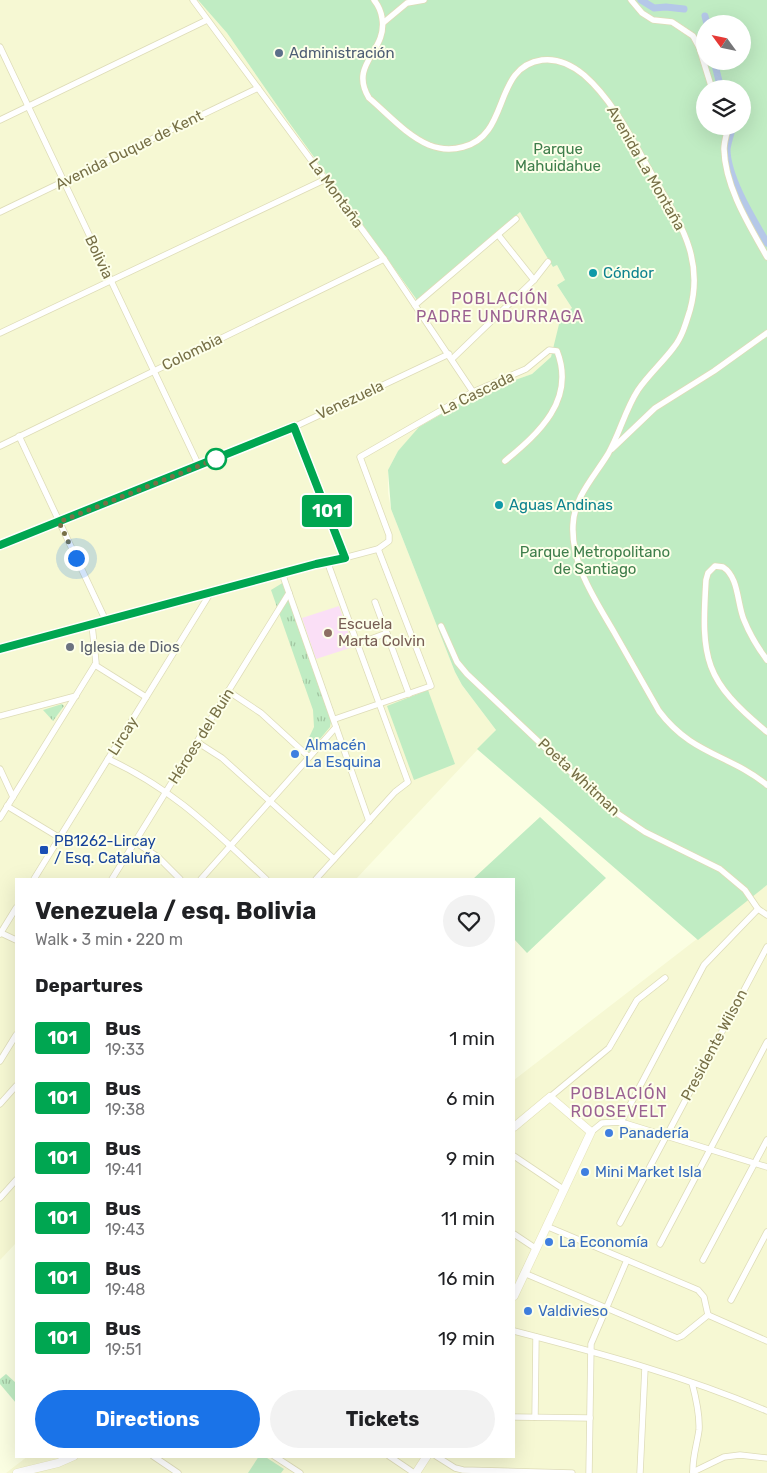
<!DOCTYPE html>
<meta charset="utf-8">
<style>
body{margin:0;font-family:Rubik,sans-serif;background:#f2f2f2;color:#202124;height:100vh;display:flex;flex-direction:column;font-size:19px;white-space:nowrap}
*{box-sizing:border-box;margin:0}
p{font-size:16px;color:#757577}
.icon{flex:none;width:28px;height:28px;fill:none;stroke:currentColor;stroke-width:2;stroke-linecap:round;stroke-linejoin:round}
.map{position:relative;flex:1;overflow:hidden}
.drawer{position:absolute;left:15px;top:878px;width:500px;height:580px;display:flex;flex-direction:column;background:#fff;border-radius:0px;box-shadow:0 5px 20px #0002}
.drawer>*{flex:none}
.badge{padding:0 10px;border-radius:4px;font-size:18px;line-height:32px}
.needle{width:32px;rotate:303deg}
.tools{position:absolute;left:696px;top:15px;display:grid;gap:10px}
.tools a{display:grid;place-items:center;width:55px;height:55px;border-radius:50%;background:#fff;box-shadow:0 5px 20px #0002;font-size:25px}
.you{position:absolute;width:25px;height:25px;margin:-12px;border:4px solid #fff;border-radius:50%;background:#1a73e8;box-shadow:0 0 0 8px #1a73e833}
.map>.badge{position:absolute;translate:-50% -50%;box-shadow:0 0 0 2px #fff}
h2{padding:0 20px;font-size:19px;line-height:45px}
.round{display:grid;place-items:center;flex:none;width:52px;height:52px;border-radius:26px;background:#f2f2f2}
.headline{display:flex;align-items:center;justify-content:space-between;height:85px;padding:0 20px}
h1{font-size:24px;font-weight:700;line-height:38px}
.primary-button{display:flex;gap:10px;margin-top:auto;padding:10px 20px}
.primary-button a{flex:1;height:58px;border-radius:30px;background:#1a73e8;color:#fff;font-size:20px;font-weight:700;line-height:58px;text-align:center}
.primary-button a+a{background:#f2f2f2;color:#202124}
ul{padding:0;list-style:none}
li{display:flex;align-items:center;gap:15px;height:60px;padding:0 20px}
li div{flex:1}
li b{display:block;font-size:19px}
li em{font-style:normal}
li .badge{min-width:55px;font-weight:700;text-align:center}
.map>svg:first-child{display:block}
.residential{fill:#f6f8d3}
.education{fill:#fadff6}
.grass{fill:url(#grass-tufts)}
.green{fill:#c0ecc3;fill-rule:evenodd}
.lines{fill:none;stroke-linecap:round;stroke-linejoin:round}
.canal{stroke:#b5c8e8;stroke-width:7}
.street-casing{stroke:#dedcb8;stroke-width:7}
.secondary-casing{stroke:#e5e3b8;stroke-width:9}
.street{stroke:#fff;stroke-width:5.5}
.secondary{stroke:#fff;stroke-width:8}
.line-casing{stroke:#fff;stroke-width:11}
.line{stroke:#00a651;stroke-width:8}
.walk{stroke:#777047;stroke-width:5;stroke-dasharray:0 9}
.service-dot{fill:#5c6f8a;stroke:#fdffea;stroke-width:2}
.culture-dot{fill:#0f9aa8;stroke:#fdffea;stroke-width:2}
.stop-dot{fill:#fff;stroke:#00a651;stroke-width:2.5}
.education-dot{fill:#8d6e63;stroke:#fdffea;stroke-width:2}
.worship-dot{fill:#6b7280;stroke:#fdffea;stroke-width:2}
.shop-dot{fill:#3f7fe0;stroke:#fdffea;stroke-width:2}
.transit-dot{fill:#1a4fb4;stroke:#fdffea;stroke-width:2}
.labels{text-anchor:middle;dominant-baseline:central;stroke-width:4;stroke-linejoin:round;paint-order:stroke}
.service-label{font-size:15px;fill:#4e5e75;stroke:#fdffea;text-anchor:start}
.park-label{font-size:15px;fill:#3e7e4b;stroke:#fdffea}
.street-label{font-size:15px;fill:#777047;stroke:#fdffea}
.culture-label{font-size:15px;fill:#0d838f;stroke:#fdffea;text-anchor:start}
.education-label{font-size:15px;fill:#785e54;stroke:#fdffea;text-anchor:start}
.worship-label{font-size:15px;fill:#5b616d;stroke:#fdffea;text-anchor:start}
.shop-label{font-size:15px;fill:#366cbe;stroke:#fdffea;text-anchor:start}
.transit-label{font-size:15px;fill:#164399;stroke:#fdffea;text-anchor:start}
.neighbourhood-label{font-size:16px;letter-spacing:1px;fill:#9b6292;stroke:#fdffea}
</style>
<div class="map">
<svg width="767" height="1473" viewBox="0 0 767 1473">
<defs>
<pattern id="grass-tufts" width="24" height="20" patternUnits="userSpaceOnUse" patternTransform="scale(1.25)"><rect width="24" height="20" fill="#c0ecc3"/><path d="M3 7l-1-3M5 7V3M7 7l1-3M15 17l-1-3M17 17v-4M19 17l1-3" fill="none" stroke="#a1c4a0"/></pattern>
</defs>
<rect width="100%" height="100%" fill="#fbfee2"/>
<!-- residential -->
<g class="residential">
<polygon points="0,0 198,0 227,33 288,121 417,300 485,244 520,212 553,267 557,265 565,280 557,285 572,308 557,337 551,357 532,374 467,398 422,425 398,451 388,470 388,493 391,509 455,672 462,685 496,730 356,879 16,879 16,1243 0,1260"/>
<polygon points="767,885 767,1473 6,1473 28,1456 514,1456 514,1080"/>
</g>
<!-- education -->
<polygon class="education" points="339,606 353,647 316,659 302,618"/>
<!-- grass -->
<g class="grass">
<polygon points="284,582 331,721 330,727 309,752 304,748 314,727 313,710 271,590"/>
<polygon points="62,704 64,706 53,721 43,710"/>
<polygon points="6,1374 16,1383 16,1403 0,1384 0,1379"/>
</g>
<!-- green -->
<g class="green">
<path d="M198 0H767V885L698 940 477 749 496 730 462 685 455 672 391 509 388 470 398 451 419 427 478 393 532 374 551 357 561 316 572 308 557 285 565 280 557 265 553 267 520 212 485 244 417 300 288 121 227 33ZM705 24H742V61H705ZM705 89H742V126H705Z"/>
<polygon points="428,690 455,764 414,780 387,706"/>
<polygon points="540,817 606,878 527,953 514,939 514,879 473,879"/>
<polygon points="259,1456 264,1456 284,1469 281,1473 248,1473"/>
</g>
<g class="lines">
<!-- canal -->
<g class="canal">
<polyline points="641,0 654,8 666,7 684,9"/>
<polyline points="705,16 707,24"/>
<polyline points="714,61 721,89"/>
<path d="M733 126C731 133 728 142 727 149 727 177 753 219 767 243"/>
</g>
<!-- street casing -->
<g class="street-casing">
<g id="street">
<polyline points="193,0 384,259 473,392"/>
<path d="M374 0C378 5 381 11 382 18 388 52 348 63 369 98 388 114 406 135 429 145 439 149 452 150 463 147 511 135 492 67 542 60 558 58 572 65 584 75 616 103 635 146 657 183 681 225 704 260 690 310 686 323 682 337 674 347 663 362 649 374 638 390 625 410 620 433 608 454 594 477 574 497 573 525 571 565 595 599 614 632 629 658 644 685 659 711 692 755 729 754 767 785"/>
<polyline points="631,0 642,13 653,20 672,22 693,36 699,47 712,89"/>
<polyline points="383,23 407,3 424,0"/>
<polyline points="0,47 199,466"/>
<polyline points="0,120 207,20"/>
<path d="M728 126C727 134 724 142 724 149 725 187 749 225 767 257"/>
<polyline points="0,212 258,88"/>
<polyline points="499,236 534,280"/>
<polyline points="415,305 516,219"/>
<polyline points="0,333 326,179"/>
<polyline points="452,359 534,280 548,262"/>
<polyline points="294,427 345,558"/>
<polyline points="19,436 106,621"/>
<polyline points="0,446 384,259"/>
<polyline points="612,449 655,408 714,371 767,333"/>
<polyline points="0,545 294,427 449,354"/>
<polyline points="282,573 369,821"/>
<polyline points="375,602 409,694"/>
<polyline points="441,626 457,662 467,674 608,807 645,832 720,869 745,890 758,909 767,915"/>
<polyline points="357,644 387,633"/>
<path d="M0 649 378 549 389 541V535L360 457 473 392 526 369 549 350 557 351C576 400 539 433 505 461"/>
<path d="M767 660C758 648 750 635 744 620 737 604 739 577 723 567L715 566 708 573 706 580C701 660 704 680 767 732"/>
<polyline points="95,665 146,697"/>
<polyline points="228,691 261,713 309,757"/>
<polyline points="0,716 76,696"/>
<polyline points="335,719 431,686 378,549"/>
<polyline points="197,742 222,758 334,859"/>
<path d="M108 759C175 790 213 830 266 879"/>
<polyline points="0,769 13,797"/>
<polyline points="7,806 60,838"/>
<polyline points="0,818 96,663 92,625"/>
<polyline points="135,842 158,857 180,879"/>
<polyline points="34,879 211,592"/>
<polyline points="112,879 289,593"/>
<polyline points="201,879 336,727"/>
<polyline points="316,879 395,792 408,782 327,561"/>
<polyline points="1,933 16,940"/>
<polyline points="0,934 16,908"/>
<polyline points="0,1061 16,1035"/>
<polyline points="550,1097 609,1048 637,1000 665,978"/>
<polyline points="0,1104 16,1086"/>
<polyline points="621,1122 704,965 758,909"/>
<polyline points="591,1132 602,1123 621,1122 767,1167"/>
<polyline points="514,1156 563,1189"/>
<polyline points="0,1198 16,1180"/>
<polyline points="620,1223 767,947"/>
<polyline points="546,1226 698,1290 704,1297 708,1315"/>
<polyline points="514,1234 535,1248"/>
<polyline points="660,1244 767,1042"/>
<polyline points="703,1260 767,1140"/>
<polyline points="524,1273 677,1338 682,1336 708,1315"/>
<polyline points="731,1300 767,1232"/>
<polyline points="708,1315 767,1341"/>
<path d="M514 1331C599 1353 685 1376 767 1411"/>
<path d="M692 1383C696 1398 700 1414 699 1430 697 1445 692 1458 693 1473"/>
<polyline points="514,1417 590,1418"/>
<polyline points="535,1417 536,1337"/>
<polyline points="153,1456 178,1473"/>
<polyline points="274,1456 300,1473"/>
<polyline points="389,1456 414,1473"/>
<polyline points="436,1456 455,1468 463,1470 572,1473"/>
<polyline points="693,1472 724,1457 740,1455 767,1458"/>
<polyline points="589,1473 591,1344 627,1260"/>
<polyline points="640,1473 645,1368"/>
</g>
</g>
<!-- secondary casing -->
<g class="secondary-casing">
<g id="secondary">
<polyline points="514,1127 550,1097 591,1132 514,1296"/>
<polyline points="17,1473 58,1463 74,1456"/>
<polyline points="416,1473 427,1456"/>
</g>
</g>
<!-- street -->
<use href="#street" class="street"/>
<!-- secondary -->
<use href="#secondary" class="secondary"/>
</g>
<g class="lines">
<!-- line casing -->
<g class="line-casing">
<polyline id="line" points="0,545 294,427 345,558 316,564 0,649"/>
</g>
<!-- line -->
<use href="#line" class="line"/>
<!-- walk -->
<polyline class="walk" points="76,558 59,522 216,459"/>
</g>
<!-- markers -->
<circle class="service-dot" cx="279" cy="53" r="5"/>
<g class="culture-dot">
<circle cx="593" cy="273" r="5"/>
<circle cx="499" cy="505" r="5"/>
</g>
<circle class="stop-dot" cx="216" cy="459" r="10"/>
<circle class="education-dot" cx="328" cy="633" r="5"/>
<circle class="worship-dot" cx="70" cy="647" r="5"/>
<g class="shop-dot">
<circle cx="295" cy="754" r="5"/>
<circle cx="609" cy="1133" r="5"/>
<circle cx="585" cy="1172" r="5"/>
<circle cx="549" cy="1242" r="5"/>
<circle cx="528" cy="1311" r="5"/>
</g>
<rect class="transit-dot" x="39" y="845" width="10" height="10" rx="2.5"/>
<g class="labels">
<!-- service labels -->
<g class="service-label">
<text x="289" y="53">Administración</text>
</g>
<!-- park labels -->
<g class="park-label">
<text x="558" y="149">Parque<tspan x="558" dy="17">Mahuidahue</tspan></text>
<text x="595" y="552">Parque Metropolitano<tspan x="595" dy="17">de Santiago</tspan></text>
</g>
<!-- street labels -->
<g class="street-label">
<text transform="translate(129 150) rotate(-26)">Avenida Duque de Kent</text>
<text transform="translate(646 168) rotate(60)">Avenida La Montaña</text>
<text transform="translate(336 193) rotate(54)">La Montaña</text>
<text transform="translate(99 257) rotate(65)">Bolivia</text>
<text transform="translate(192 352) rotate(-26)">Colombia</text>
<text transform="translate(477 393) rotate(-26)">La Cascada</text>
<text transform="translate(350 400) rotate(-25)">Venezuela</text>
<text transform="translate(123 736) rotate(-58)">Lircay</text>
<text transform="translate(201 736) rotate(-58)">Héroes del Buin</text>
<text transform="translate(579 777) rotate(43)">Poeta Whitman</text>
<text transform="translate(714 1045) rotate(-62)">Presidente Wilson</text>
</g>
<!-- culture labels -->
<g class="culture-label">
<text x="603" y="273">Cóndor</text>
<text x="509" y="505">Aguas Andinas</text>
</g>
<!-- education labels -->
<g class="education-label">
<text x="338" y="624">Escuela<tspan x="338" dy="17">Marta Colvin</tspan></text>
</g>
<!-- worship labels -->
<g class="worship-label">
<text x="80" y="647">Iglesia de Dios</text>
</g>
<!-- shop labels -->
<g class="shop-label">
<text x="305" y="745">Almacén<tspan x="305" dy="17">La Esquina</tspan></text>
<text x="619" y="1133">Panadería</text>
<text x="595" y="1172">Mini Market Isla</text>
<text x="559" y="1242">La Economía</text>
<text x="538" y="1311">Valdivieso</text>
</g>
<!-- transit labels -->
<g class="transit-label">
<text x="54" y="841">PB1262-Lircay<tspan x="54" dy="17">/ Esq. Cataluña</tspan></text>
</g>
<!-- neighbourhood labels -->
<g class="neighbourhood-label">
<text x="500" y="298">POBLACIÓN<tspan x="500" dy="18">PADRE UNDURRAGA</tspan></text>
<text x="619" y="1093">POBLACIÓN<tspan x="619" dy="18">ROOSEVELT</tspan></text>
</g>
</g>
</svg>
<div class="tools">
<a><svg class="needle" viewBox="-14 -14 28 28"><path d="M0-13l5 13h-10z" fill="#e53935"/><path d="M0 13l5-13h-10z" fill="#757577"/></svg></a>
<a><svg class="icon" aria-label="layers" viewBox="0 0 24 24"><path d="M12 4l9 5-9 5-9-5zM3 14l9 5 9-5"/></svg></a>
</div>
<div class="you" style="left:76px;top:558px"></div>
<b class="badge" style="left:327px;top:511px;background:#00a651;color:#fff">101</b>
<section class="drawer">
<div class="headline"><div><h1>Venezuela / esq. Bolivia</h1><p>Walk · 3 min · 220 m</p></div><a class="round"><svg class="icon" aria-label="heart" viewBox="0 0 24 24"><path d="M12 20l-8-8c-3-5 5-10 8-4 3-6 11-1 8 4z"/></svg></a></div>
<h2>Departures</h2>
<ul>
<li><span class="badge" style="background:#00a651;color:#fff">101</span><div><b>Bus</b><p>19:33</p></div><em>1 min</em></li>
<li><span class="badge" style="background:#00a651;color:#fff">101</span><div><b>Bus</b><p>19:38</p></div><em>6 min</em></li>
<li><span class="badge" style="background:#00a651;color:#fff">101</span><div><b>Bus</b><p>19:41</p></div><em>9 min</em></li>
<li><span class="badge" style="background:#00a651;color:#fff">101</span><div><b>Bus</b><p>19:43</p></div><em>11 min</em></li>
<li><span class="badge" style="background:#00a651;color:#fff">101</span><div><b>Bus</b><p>19:48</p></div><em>16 min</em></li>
<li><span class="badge" style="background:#00a651;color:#fff">101</span><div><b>Bus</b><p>19:51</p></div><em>19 min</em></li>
</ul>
<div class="primary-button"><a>Directions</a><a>Tickets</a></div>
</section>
</div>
